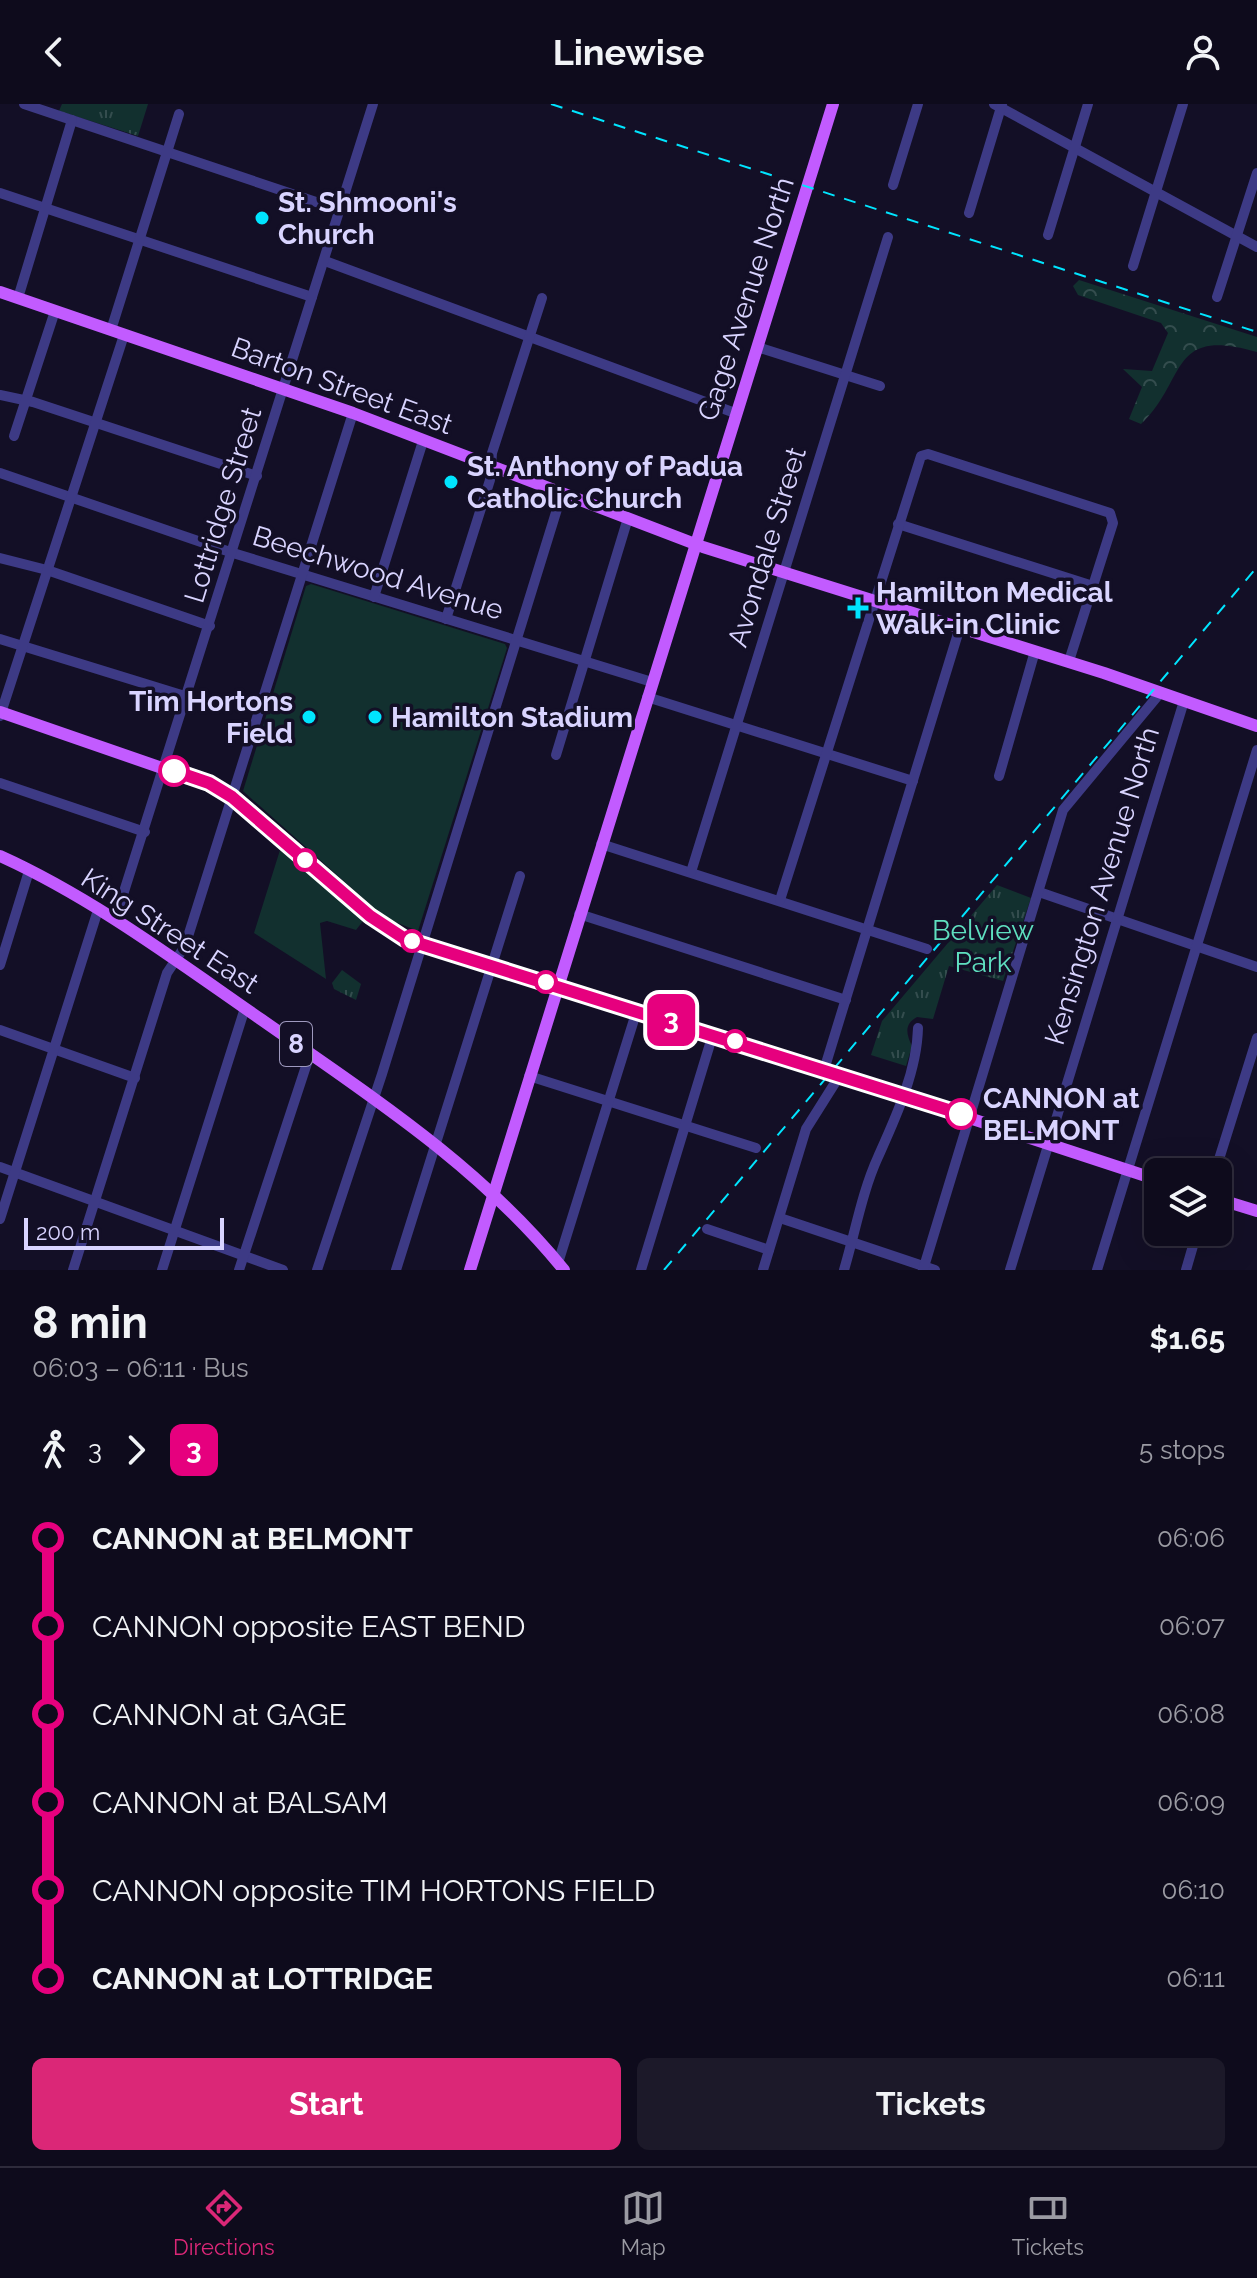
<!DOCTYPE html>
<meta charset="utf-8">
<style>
body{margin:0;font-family:Raleway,sans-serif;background:#1c1929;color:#f1f3f6;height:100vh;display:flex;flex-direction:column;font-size:30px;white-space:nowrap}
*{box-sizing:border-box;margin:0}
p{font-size:26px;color:#9b9ba3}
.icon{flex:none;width:44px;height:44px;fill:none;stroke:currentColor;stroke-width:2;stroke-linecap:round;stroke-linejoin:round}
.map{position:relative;height:1166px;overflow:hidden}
.drawer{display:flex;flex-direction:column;background:#0e0b1c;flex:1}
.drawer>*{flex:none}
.badge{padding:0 16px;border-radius:12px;font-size:28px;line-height:52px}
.controls{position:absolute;left:1144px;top:1054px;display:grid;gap:16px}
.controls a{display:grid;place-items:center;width:88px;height:88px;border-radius:12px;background:#0e0b1c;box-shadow:0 8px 32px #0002,0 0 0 2px #2e2b3b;font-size:40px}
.scale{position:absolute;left:24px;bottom:20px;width:200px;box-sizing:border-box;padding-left:8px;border:4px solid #d9d4ff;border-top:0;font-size:22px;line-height:28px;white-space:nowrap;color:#d9d4ff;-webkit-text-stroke:6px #130f26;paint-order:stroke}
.map>.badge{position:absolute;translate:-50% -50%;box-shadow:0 0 0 4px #fff}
.legs{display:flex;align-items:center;gap:12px;height:88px;padding:0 32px;font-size:26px}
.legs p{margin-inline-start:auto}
.overview{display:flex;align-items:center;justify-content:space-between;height:136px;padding:0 32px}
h1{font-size:44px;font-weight:700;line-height:60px}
.cta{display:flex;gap:16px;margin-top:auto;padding:16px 32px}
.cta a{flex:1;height:92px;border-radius:12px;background:#db2777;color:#fff;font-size:32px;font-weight:700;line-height:92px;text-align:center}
.cta a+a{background:#1c1929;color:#f1f3f6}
ul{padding:0 32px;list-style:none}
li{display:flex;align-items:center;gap:28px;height:88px;font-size:30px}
li i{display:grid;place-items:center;width:12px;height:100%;margin:0 10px;background:currentColor}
li i::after{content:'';width:20px;height:20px;margin:-10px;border:6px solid;border-radius:50%;background:#0e0b1c}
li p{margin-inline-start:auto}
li:first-child i{background:linear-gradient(#0000 50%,currentColor 0)}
li:last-child i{background:linear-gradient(currentColor 50%,#0000 0)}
header{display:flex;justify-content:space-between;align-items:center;height:104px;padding:0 32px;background:#0e0b1c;font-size:36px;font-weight:700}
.tab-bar{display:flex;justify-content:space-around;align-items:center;height:112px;border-top:2px solid #2e2b3b;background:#0e0b1c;font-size:22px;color:#9b9ba3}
.tab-bar a{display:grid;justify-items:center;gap:4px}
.tab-bar .selected{color:#db2777}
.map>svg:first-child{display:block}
.green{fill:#12302f}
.forest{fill:url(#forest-crowns)}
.park{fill:url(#park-tufts)}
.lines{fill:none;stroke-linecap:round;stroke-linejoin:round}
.minor{stroke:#3d3a85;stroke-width:10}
.major{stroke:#c25bff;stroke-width:12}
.rail{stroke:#00e5ff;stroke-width:2;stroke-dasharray:12 10;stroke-linecap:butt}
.line-1-casing{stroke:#fff;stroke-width:18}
.line-1{stroke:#e6007e;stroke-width:12}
.poi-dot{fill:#00e5ff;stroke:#130f26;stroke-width:3}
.stop-1-dot{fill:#fff;stroke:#e6007e;stroke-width:4}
.labels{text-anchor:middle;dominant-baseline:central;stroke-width:7;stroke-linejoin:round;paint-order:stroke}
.shield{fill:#130f26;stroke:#9e99be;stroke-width:2}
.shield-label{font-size:26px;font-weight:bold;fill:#d9d4ff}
.poi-label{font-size:28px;font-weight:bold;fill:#d9d4ff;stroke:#130f26;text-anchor:start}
.street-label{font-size:28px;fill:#d9d4ff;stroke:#130f26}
.park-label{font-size:28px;fill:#5fe0c0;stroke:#130f26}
.stop-label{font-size:28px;font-weight:bold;fill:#d9d4ff;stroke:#130f26;text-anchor:start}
</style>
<header><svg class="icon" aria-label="back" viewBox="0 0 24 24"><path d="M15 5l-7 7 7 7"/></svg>Linewise<svg class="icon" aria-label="person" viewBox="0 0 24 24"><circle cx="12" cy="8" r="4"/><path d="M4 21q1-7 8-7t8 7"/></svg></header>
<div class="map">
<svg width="1257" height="1166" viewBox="0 0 1257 1166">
<defs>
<pattern id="forest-crowns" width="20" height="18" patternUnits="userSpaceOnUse" patternTransform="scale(2)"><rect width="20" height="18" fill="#12302f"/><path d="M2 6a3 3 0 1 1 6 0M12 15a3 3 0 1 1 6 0" fill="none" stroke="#344d4e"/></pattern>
<pattern id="park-tufts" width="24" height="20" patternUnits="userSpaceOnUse" patternTransform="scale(2)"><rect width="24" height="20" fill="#12302f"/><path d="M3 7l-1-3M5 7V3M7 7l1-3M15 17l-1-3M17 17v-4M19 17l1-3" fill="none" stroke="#344d4e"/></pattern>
</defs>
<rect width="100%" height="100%" fill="#130f26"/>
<!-- green -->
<g class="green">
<polygon points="311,480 505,540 507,544 418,827 385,814 243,687 306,482"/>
<polygon points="280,746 363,817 356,826 327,817 320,819 326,875 254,829"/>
</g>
<!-- forest -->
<path class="forest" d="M1079 176 1257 233V248C1168 222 1188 275 1141 320L1129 315 1142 283 1123 265 1152 267 1168 229 1161 219 1078 191 1073 182Z"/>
<!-- park -->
<g class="park">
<polygon points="62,0 148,0 138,32 59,7"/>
<path d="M997 781 1031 794 1003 877 949 862 933 915 917 913C904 920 906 930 912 942L906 962 871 951 882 917Z"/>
<polygon points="342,866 361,880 356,896 334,885 332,879"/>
</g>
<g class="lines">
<!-- minor -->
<g class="minor">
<polyline points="24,0 340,106"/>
<polyline points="994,0 1257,143"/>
<polyline points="893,81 918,0"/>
<polyline points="0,89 312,193"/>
<polyline points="969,109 1002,0"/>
<polyline points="1048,131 1088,0"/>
<polyline points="325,157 735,309"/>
<polyline points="1133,162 1183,0"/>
<polyline points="1217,193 1257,69"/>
<polyline points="18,194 72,16"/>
<polyline points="111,226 179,10"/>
<polyline points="757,243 880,282"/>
<polyline points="0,291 33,298 257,372"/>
<polyline points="14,332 55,207"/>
<polyline points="0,369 233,449 652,578"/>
<polyline points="898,420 1093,482"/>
<polyline points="0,454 47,466 210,522"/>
<polyline points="374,493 423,337"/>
<polyline points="446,515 490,376 492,349 542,194"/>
<polyline points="0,535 188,593"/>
<polyline points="647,593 913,677"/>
<polyline points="0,612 124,231"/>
<polyline points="556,651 628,414"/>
<polyline points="999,672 1035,547"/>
<polyline points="0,679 145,728"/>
<polyline points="601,740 927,845"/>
<polyline points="691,768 888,133"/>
<polyline points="1039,788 1257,863"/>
<polyline points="780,796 921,352 928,350 1110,409 1113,419 1069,557"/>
<polyline points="579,810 846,896"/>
<polyline points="115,816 373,0"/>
<polyline points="0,861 29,767"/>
<polyline points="0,926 135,974"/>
<polyline points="824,966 960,523"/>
<polyline points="529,972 756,1044"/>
<polyline points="0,1063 283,1166"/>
<polyline points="1215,1068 1257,934"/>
<polyline points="780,1114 935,1166"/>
<polyline points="0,1115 98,806"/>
<polyline points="707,1125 769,1146"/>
<polyline points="558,1159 637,906"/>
<polyline points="73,1166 167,869 185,842 353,309"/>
<polyline points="162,1166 245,904"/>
<polyline points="239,1166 310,950"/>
<polyline points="317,1166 382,970 562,389"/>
<polyline points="396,1166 520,772"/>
<polyline points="641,1166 713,930"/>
<polyline points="763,1166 806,1025 840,971"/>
<path d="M844 1166C855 1129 862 1088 878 1053 895 1015 917 968 918 924"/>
<polyline points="923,1166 1063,706 1161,588"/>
<polyline points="1010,1166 1184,597"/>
<polyline points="1097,1166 1257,646"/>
<polyline points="1186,1166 1197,1128"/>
</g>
<!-- major -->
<g class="major">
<polyline points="0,188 353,309 703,443 1104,569 1257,622"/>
<polyline points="0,608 217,683 370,812 405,835 750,942 1158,1076"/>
<path d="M0 752C93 794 178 858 262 916 369 991 480 1062 564 1166"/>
<polyline points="1218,1095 1257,1107"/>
<polyline points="470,1166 833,0"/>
</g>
<!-- rail -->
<g class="rail">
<polyline points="551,0 1257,228"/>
<polyline points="664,1166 1257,463"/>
</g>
</g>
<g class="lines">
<!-- line-1 casing -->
<g class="line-1-casing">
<polyline id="line-1" points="174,667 209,679 232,693 370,812 405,835 961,1010"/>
</g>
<!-- line-1 -->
<use href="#line-1" class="line-1"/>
</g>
<!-- markers -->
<g class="poi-dot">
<circle cx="262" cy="114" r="8"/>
<circle cx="451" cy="378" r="8"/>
<path d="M854 492h8v8h8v8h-8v8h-8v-8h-8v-8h8z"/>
<circle cx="309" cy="613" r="8"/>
<circle cx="375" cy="613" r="8"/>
</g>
<g class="stop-1-dot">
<circle cx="174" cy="667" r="14"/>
<circle cx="305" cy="756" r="10"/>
<circle cx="412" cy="837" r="10"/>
<circle cx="546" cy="878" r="10"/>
<circle cx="735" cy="937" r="10"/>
<circle cx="961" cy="1010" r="14"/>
</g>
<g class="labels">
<!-- shield labels -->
<rect class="shield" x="280" y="918" width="32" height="44" rx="6"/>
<g class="shield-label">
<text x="296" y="940">8</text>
</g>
<!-- poi labels -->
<g class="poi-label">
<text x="278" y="98">St. Shmooni's<tspan x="278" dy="32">Church</tspan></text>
<text x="467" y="362">St. Anthony of Padua<tspan x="467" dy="32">Catholic Church</tspan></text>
<text x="876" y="488">Hamilton Medical<tspan x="876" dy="32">Walk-in Clinic</tspan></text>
<text x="293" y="597" text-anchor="end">Tim Hortons<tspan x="293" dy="32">Field</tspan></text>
<text x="391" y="613">Hamilton Stadium</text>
</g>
<!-- street labels -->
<g class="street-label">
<text transform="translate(746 195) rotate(-72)">Gage Avenue North</text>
<text transform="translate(342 282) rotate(20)">Barton Street East</text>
<text transform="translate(223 401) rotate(-73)">Lottridge Street</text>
<text transform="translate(767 443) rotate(-73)">Avondale Street</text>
<text transform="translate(378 469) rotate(17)">Beechwood Avenue</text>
<text transform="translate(1102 782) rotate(-73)">Kensington Avenue North</text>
<text transform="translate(170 827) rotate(33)">King Street East</text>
</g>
<!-- park labels -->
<g class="park-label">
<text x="983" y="826">Belview<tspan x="983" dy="32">Park</tspan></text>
</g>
<!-- stop labels -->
<g class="stop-label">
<text x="983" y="994">CANNON at<tspan x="983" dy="32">BELMONT</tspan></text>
</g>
</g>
</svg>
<div class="controls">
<a><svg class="icon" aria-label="layers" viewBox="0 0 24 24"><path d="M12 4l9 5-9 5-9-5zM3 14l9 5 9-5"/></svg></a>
</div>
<div class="scale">200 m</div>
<b class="badge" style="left:671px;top:916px;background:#e6007e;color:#fff">3</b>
</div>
<section class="drawer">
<div class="overview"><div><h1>8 min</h1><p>06:03 – 06:11 · Bus</p></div><b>$1.65</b></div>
<div class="legs"><svg class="icon" aria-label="walk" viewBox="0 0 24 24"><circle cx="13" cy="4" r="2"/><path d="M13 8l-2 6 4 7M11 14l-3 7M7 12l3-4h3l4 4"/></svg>3<svg class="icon" aria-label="forward" viewBox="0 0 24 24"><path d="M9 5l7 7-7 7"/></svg><b class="badge" style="background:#e6007e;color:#fff">3</b><p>5 stops</p></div>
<ul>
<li><i style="color:#e6007e"></i><b>CANNON at BELMONT</b><p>06:06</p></li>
<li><i style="color:#e6007e"></i><span>CANNON opposite EAST BEND</span><p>06:07</p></li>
<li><i style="color:#e6007e"></i><span>CANNON at GAGE</span><p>06:08</p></li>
<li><i style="color:#e6007e"></i><span>CANNON at BALSAM</span><p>06:09</p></li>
<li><i style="color:#e6007e"></i><span>CANNON opposite TIM HORTONS FIELD</span><p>06:10</p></li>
<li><i style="color:#e6007e"></i><b>CANNON at LOTTRIDGE</b><p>06:11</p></li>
</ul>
<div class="cta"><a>Start</a><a>Tickets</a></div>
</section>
<nav class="tab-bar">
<a class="selected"><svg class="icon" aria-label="directions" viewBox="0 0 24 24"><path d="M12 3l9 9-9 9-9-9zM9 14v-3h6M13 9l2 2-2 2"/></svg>Directions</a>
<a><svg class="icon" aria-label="map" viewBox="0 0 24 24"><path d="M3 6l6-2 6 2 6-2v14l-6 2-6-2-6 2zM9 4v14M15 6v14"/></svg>Map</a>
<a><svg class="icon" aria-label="tickets" viewBox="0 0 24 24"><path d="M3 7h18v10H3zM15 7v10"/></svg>Tickets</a>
</nav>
